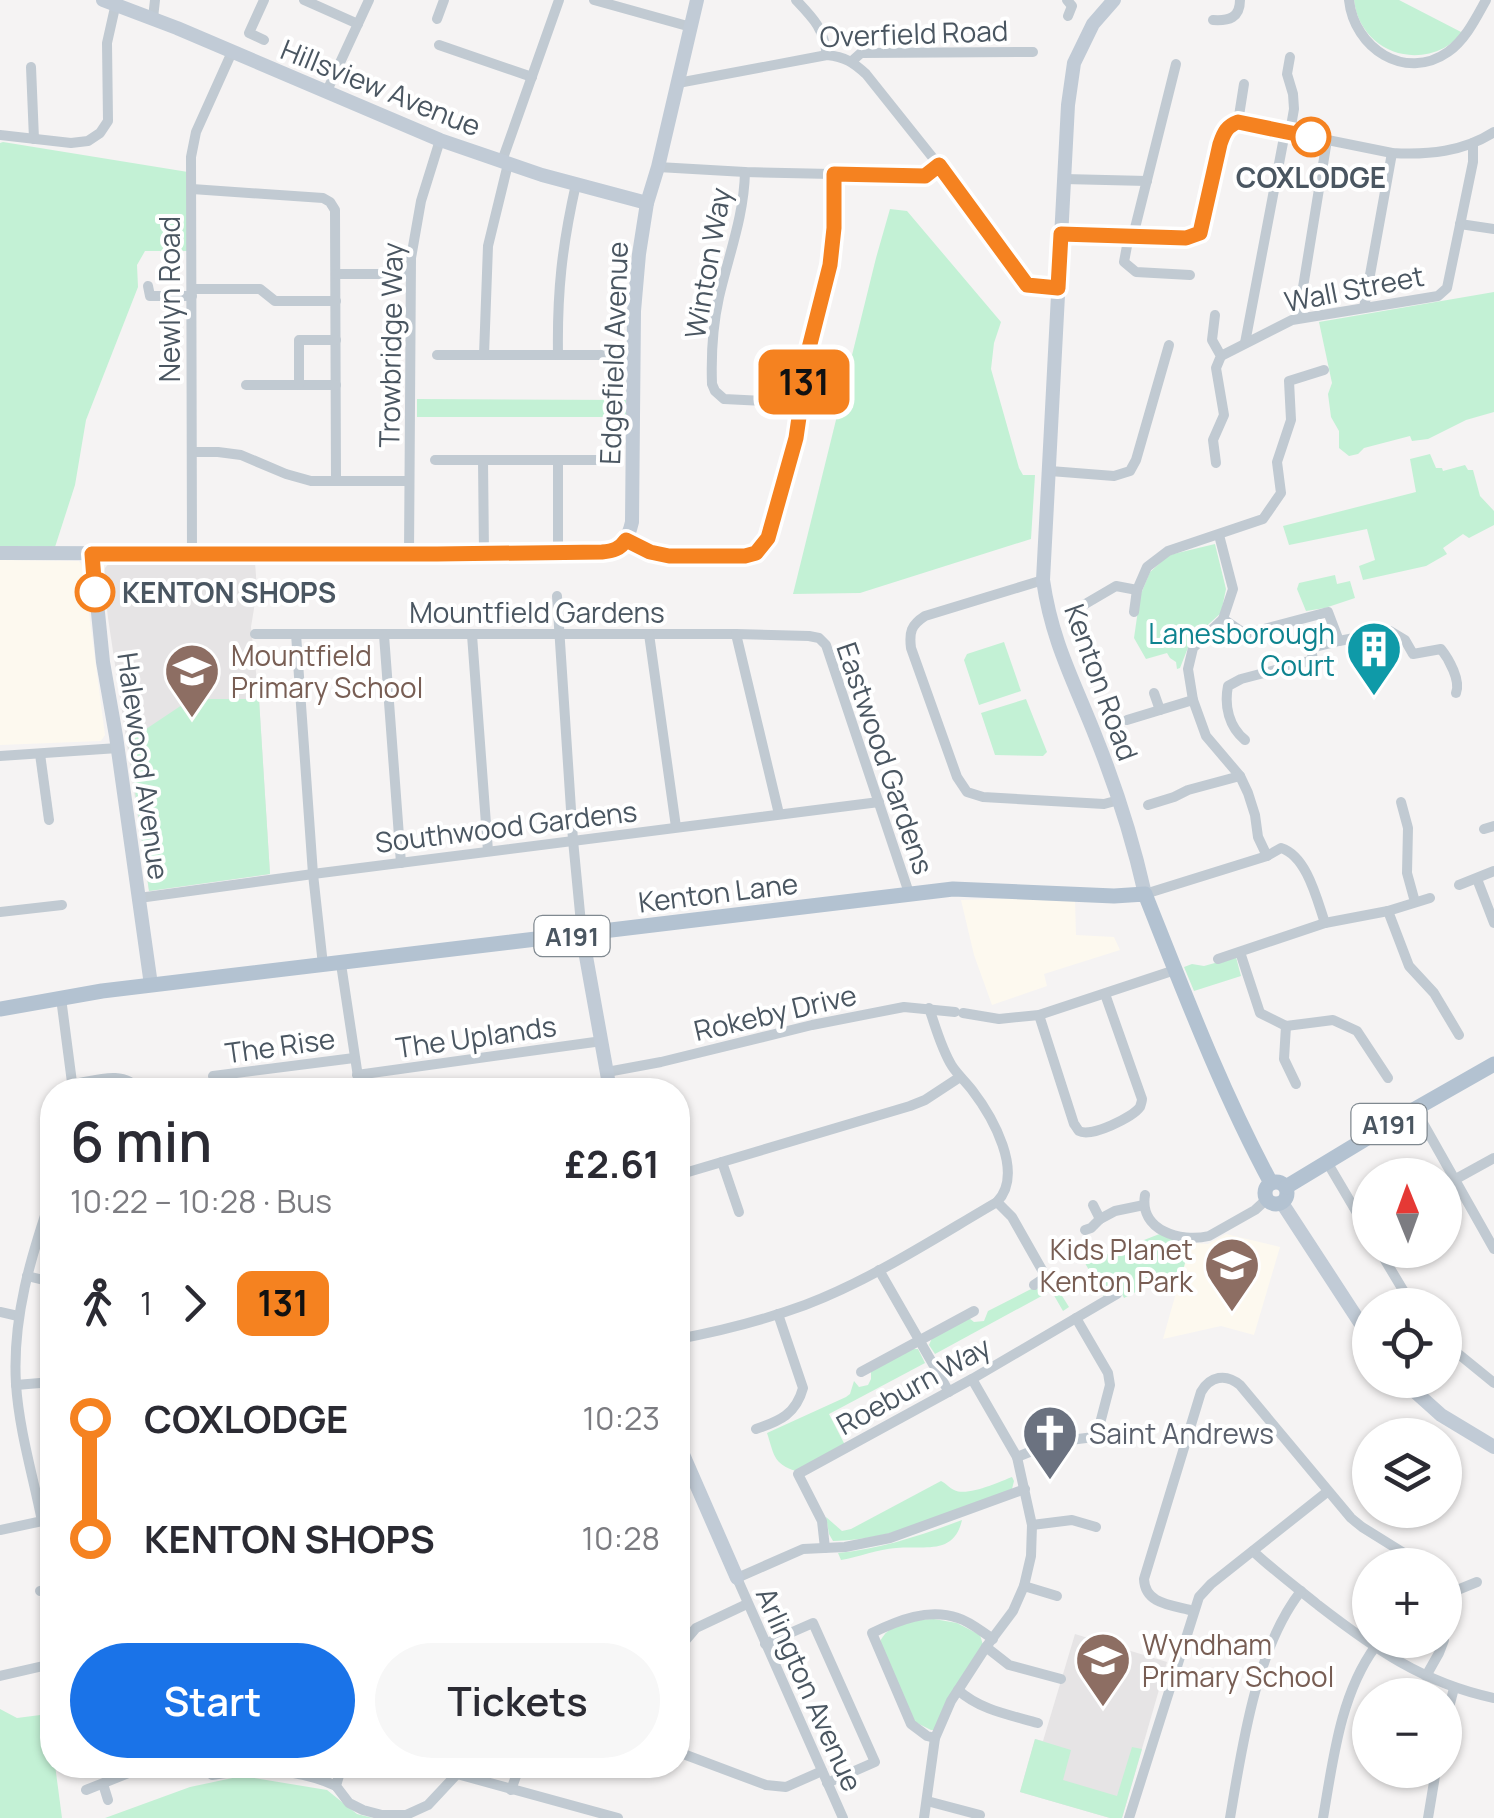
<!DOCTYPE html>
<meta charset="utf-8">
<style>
body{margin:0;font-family:Manrope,sans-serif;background:#f7f7f7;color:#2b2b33;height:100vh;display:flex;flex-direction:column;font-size:38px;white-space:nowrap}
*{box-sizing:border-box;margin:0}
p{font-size:32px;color:#7c7c81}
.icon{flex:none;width:55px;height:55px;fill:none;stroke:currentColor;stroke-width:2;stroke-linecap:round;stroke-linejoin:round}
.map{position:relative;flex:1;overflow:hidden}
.sheet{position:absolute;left:40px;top:1078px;width:650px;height:700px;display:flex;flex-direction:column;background:#fff;border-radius:40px;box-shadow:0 2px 8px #0004}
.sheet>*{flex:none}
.badge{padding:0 20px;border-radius:15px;font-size:35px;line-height:65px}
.needle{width:65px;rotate:359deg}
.buttons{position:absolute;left:1352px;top:1158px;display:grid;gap:20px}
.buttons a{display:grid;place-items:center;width:110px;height:110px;border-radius:50%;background:#fff;box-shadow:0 2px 8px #0004;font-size:50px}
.map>.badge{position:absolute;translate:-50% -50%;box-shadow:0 0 0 5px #fff}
.legs{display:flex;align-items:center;gap:15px;height:110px;padding:0 30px;font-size:32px}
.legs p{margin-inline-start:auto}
.overview{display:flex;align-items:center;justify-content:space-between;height:170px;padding:0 30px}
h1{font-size:55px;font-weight:600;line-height:75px}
.primary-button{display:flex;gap:20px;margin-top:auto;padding:20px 30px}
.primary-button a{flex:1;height:115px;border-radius:60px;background:#1a73e8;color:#fff;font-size:40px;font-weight:600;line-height:115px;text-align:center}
.primary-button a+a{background:#f7f7f7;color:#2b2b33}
ul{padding:0 30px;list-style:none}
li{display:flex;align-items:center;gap:35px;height:120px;font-size:38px}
li i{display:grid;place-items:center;width:15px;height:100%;margin:0 12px;background:currentColor}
li i::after{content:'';width:25px;height:25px;margin:-12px;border:8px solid;border-radius:50%;background:#fff}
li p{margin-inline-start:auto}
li:first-child i{background:linear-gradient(#0000 50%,currentColor 0)}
li:last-child i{background:linear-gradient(currentColor 50%,#0000 0)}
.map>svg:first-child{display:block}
.commercial{fill:#fdf9ef}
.education{fill:#e6e4e5}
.green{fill:#c3f1d5}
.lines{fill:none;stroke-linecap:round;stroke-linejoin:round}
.street{stroke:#c1cad2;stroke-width:10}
.secondary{stroke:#c1cbd6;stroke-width:14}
.primary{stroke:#b3c2d1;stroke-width:15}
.line-1-casing{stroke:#fff;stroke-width:22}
.line-1{stroke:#f58220;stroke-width:15}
.stop-1-dot{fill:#fff;stroke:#f58220;stroke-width:5}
.labels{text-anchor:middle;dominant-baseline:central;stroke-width:8;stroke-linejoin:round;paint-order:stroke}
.shield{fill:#fff;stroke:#808990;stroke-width:2.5}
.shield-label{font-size:25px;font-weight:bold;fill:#4a5661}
.street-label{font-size:28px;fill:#4a5661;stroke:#fff}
.stop-label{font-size:28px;font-weight:bold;fill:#4a5661;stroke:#fff}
.culture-label{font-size:28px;fill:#0d838f;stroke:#fff;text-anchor:end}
.education-label{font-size:28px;fill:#785e54;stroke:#fff;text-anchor:start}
.worship-label{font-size:28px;fill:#5b616d;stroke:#fff;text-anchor:start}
</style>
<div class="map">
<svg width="1494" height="1818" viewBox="0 0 1494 1818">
<rect width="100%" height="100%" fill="#f5f3f3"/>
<!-- commercial -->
<g class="commercial">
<polygon points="0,560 79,561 83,567 105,735 101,741 0,745"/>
<polygon points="1023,898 1075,900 1076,935 1114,937 1120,950 1044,974 1047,986 992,1005 974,955 961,900"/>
<polygon points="1226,1234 1280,1247 1254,1335 1221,1326 1163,1339 1190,1243 1208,1244"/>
</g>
<!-- education -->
<g class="education">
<polygon points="111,561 255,562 257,590 251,627 259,699 270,874 149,891 108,618 103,574 105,568"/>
<polygon points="1075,1634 1167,1662 1122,1818 1110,1818 1020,1792 1035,1739 1043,1741"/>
</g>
<!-- green -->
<g class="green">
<path d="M1354 0H1399L1463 33C1457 38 1451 44 1444 48 1404 68 1359 44 1354 0Z"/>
<polygon points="3,142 188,172 189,251 145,251 137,265 138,287 86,420 75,485 55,547 0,546 0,143"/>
<polygon points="890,209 907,211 1001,322 994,343 991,369 1019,468 1023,475 1035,475 1031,539 860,593 793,594 876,258"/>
<polygon points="1494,292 1494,412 1466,420 1428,439 1412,441 1410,436 1364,448 1358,454 1349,456 1339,448 1339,431 1331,417 1328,394 1332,383 1319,322"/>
<polygon points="417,399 626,400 626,417 417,417"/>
<polygon points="1430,454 1436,468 1442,468 1443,471 1465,465 1468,470 1473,470 1480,496 1494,511 1494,525 1469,538 1463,534 1443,548 1447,554 1426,566 1363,580 1359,566 1375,560 1367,529 1289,545 1283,526 1416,492 1410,459"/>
<polygon points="1215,544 1226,589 1221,613 1191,640 1180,668 1177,669 1176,662 1170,658 1167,653 1146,659 1134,638 1140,596 1150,572 1169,555"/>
<polygon points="1335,575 1337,584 1350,581 1355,598 1325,608 1306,611 1297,589 1299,583"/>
<polygon points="1004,642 1021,691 979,705 964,660 967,654"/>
<polygon points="191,699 259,699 270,874 149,891 128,741"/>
<polygon points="1026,699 1047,752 1043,756 995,755 981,713"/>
<polygon points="1236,957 1241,976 1194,991 1184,967 1192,964 1204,966"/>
<polygon points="1162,1233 1190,1243 1182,1275 1164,1284 1161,1279 1124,1298 1119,1288 1104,1297 1085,1263"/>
<polygon points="1054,1283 1069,1307 1063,1311 1052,1292 1049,1292 935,1354 929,1345 932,1338 969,1318 974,1322 984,1321 988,1311 1033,1288 1038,1289"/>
<path d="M911 1349H918L925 1363 829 1414 846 1447 796 1471C773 1464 774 1454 767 1433L846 1397 850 1394 854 1381 859 1387 868 1385 871 1379V1370Z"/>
<path d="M1012 1477 1014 1481 1012 1489C954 1511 895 1540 833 1541L829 1534 826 1517 842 1531 851 1529 941 1481C946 1483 949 1488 954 1490 967 1497 999 1482 1012 1477Z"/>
<path d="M962 1520C954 1556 924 1545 896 1548 878 1549 859 1557 841 1560L838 1553C881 1549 922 1535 962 1520Z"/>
<path d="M934 1619 957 1623 980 1635 983 1645 936 1730H931L911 1720 879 1644C887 1622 914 1620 934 1619Z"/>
<polygon points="0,1709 17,1718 48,1714 52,1765 55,1765 62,1818 0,1818"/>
<polygon points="1035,1739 1071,1750 1063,1780 1117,1796 1132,1747 1142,1749 1122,1818 1110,1818 1020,1792"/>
<polygon points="242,1776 327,1790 357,1814 373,1818 105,1818 190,1787"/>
</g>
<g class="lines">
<!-- street -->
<g class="street">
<polyline points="264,0 249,33 264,40"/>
<polyline points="304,0 358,24"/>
<polyline points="594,0 691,27"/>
<path d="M796 0C815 20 823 28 827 55"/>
<polyline points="1067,0 1072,6 1068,16"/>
<path d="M1349 0C1354 48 1405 82 1448 52 1466 39 1476 18 1486 0"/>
<polyline points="153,18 155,0"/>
<polyline points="437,19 444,0"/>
<path d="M1213 20C1229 21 1240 18 1240 0"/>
<polyline points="439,45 532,77"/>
<polyline points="852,61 861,53 1033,52"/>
<polyline points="31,67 34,139"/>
<path d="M678 83 827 55C845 57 853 62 866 74L957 188 1023 281 1027 285 1058 288"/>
<polyline points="326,93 369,0"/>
<path d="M1238 122 1392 153C1428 155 1463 152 1494 132"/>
<polyline points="1290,132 1294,109 1293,94 1287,74 1290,57"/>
<polyline points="0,135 71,143 88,141 100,133 108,121 107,43 116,3"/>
<polyline points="502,161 559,0"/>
<polyline points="658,167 745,172 925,176 939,165"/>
<path d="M745 172C744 216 729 254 719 297 713 324 711 355 712 384L715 391 724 399 802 403"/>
<polyline points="1064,179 1147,181"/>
<polyline points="192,189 323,198 330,202 335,210 336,481"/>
<polyline points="1460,224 1494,229"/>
<polyline points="1061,233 1186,238 1196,237 1202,227 1223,134 1230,125 1238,122 1244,84"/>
<polyline points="1129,235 1124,262 1136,272 1190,275"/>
<polyline points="1133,236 1176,64"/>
<polyline points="336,274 410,274"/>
<polyline points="148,286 150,296 192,296"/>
<polyline points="192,289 260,289 275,301 336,301"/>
<polyline points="1364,308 1392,153"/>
<polyline points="1215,315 1212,340 1221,356 1216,368 1224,415 1213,440 1216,463"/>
<polyline points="1298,318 1327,140"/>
<polyline points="1245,343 1285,132"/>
<polyline points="437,355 605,355"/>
<polyline points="484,355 488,246 508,164"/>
<path d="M558 355C557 292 562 246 576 184"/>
<polyline points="1221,356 1292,320 1438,296 1447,288 1473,162 1473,143"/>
<polyline points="246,385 336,385"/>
<polyline points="299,385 299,340 336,340"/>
<polyline points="192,452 218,452 241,455 286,474 311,481 409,481"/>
<polyline points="435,460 606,460"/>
<polyline points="483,460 484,554"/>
<polyline points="1050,471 1114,476 1130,471 1136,460 1169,345"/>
<polyline points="1219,535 1233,589 1223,619 1193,648 1188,669 1193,700 1206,736 1240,776 1248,793 1255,815 1258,837 1267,856"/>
<path d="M626 540 651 552 669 556H745C757 553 762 549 769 538L796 438 809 348 831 265 835 229 834 174"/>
<polyline points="558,553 558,460"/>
<polyline points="192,554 191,157 196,132 232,52"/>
<polyline points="409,554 411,258 421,201 440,140"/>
<path d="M1043 580 925 616C911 625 909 632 911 648L957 777 967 792 983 797 1104 804 1119 800"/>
<polyline points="557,596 573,840 582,934"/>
<polyline points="1075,610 1116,586 1137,590"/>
<polyline points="1134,612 1137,590 1147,567 1168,551 1263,519 1281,493 1277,462 1291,420 1289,381 1324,370"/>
<path d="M1223 619 1245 634 1328 612 1339 641 1311 648 1313 660 1241 679 1228 686C1224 706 1229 727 1245 740"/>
<polyline points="255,634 736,634 809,636 819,638 826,645 909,893"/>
<polyline points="296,634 313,874 323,965"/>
<polyline points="649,634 676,827"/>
<polyline points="736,634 779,814"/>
<polyline points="384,635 401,863"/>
<polyline points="472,635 488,851"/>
<path d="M1339 641 1390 631 1405 640 1413 654 1441 649C1449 659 1461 681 1456 693"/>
<polyline points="1154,693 1160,710"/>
<polyline points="1127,720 1193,700"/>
<polyline points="40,754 49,820"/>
<polyline points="0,756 118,748"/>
<polyline points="1401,802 1408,828 1407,873 1415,902"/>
<polyline points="1148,805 1174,797 1188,790 1240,776"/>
<polyline points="1484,829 1494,826"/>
<polyline points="1477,879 1494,923"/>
<polyline points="1459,885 1494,871"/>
<path d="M1145 894 1267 856 1281 848C1307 856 1317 900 1325 923"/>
<polyline points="139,898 313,874 879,802"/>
<polyline points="1388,911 1409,966 1434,993 1459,1035"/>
<polyline points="0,912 62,905"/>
<polyline points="1240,952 1260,1013 1286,1026 1333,1020 1357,1031 1388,1078"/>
<polyline points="1218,959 1325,923 1388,911 1430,898"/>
<polyline points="341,964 360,1090"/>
<polyline points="61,998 73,1090"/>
<path d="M929 1008C936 1028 941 1048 952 1066 958 1075 965 1081 972 1090 992 1116 1025 1173 997 1202L1012 1217 1046 1277 1034 1285"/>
<polyline points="963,1013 999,1019 1039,1015 1175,970"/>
<path d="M1039 1015 1074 1124C1076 1126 1077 1129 1079 1131 1091 1138 1133 1117 1140 1107 1141 1104 1142 1101 1142 1099L1105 994"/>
<polyline points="1286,1026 1284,1059 1296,1084"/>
<polyline points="607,1072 661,1062 812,1025 904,1007 955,1012"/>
<polyline points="357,1075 602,1041"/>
<polyline points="213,1076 354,1058"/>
<path d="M73 1084C94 1081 125 1069 138 1090"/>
<polyline points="1415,1109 1494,1249"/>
<polyline points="722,1162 739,1212"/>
<polyline points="1327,1162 1370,1235"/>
<polyline points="678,1175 910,1106 925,1100 960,1077"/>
<polyline points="1454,1180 1494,1158"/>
<path d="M1145 1195C1139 1230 1180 1243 1209 1236L1255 1210 1267 1199"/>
<polyline points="1100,1219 1115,1211 1144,1205"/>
<polyline points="1085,1230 1091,1228 1100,1219 1093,1205"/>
<polyline points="1379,1250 1412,1305"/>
<polyline points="879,1270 949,1392"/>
<polyline points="27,1276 52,1282"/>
<polyline points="0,1312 18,1316"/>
<path d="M678 1339C721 1331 764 1320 805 1305 873 1279 935 1238 997 1202"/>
<polyline points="1445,1343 1494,1383"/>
<polyline points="861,1372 974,1311"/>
<polyline points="16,1385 52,1382"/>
<path d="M756 1429C780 1421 796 1414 803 1388L778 1314"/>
<polyline points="1017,1457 1054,1442 1094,1437 1098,1431 1110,1385 1108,1373 1076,1318"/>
<path d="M42 1521C33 1476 19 1430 16 1384 12 1318 31 1256 52 1195"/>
<polyline points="1032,1525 1072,1520 1096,1527"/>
<polyline points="0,1530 52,1519"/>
<polyline points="825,1548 822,1521 798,1474 972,1379 1117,1294"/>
<path d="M1253 1551C1273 1570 1296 1587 1318 1605 1375 1649 1423 1683 1494 1698"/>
<polyline points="1024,1586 1057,1596"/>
<polyline points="40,1591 52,1589"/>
<polyline points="1445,1595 1477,1582"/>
<polyline points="1445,1598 1448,1612 1445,1635"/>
<path d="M1194 1611C1173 1605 1145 1605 1144 1579L1201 1392C1210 1376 1226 1373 1240 1385L1351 1518 1362 1527 1423 1565"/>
<polyline points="765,1644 813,1623 875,1762 827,1783"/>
<polyline points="986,1647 1009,1665 1061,1679"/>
<polyline points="678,1649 696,1628 747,1604"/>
<polyline points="0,1676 52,1664"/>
<polyline points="1426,1676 1439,1653 1444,1640"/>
<path d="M958 1690C980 1710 1010 1715 1038 1723"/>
<polyline points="1445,1723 1454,1688"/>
<path d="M935 1738 927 1736 911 1724 872 1633C899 1620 928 1608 958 1618 971 1622 982 1632 993 1639"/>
<polyline points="678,1752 766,1785 786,1787 822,1771"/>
<path d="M210 1765 212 1775C253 1768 298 1768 336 1786"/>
<polyline points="342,1765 336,1786 349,1803 363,1810 382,1815 406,1815 428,1805 457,1774"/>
<polyline points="450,1765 457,1774 618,1818"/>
<polyline points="103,1784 108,1800"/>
<polyline points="86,1790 141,1768 141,1765"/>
<polyline points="511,1790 520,1765"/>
<polyline points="927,1801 980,1815"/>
<polyline points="843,1818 737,1578 803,1549 845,1547 890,1538 1025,1489"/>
<polyline points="924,1818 935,1738 951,1701 986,1647 1013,1611 1024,1586 1031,1556 1032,1525 1017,1457 972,1379"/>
<polyline points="1129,1818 1199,1597 1211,1584 1327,1492"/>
<path d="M1230 1818C1242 1747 1256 1648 1301 1591"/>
<path d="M1323 1818C1333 1761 1340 1695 1375 1647"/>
<polyline points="1428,1818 1436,1770"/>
</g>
<!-- secondary -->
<g class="secondary">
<polyline points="103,0 177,28 440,140 542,175 647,203"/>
<path d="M1114 0 1093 24 1074 63 1068 105 1043 580C1052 643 1075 683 1097 740 1117 790 1133 841 1145 894"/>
<path d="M0 553 518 554 602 552C621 550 628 540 632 522L634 311 639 254 647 203 658 167 697 0"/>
<polyline points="92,553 103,662 116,736 151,985"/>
<polyline points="582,934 610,1090"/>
<polyline points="1282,1203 1370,1338"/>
<polyline points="1402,1380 1441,1415 1494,1447"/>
<polyline points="678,1443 737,1578"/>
</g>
<!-- primary -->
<g class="primary">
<path d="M0 1009 102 991 953 889 1114 896 1145 894C1184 992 1221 1090 1271 1183"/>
<circle cx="1276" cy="1193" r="11"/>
<polyline points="1286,1187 1415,1109 1494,1064"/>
</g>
</g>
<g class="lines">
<!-- line-1 casing -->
<g class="line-1-casing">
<path id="line-1" d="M95 592 92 554H437L602 552C613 551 620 549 626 540L650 552 669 556H745L756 553 768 538 796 438 809 348 830 265 834 228V174L925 176 939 165 1027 285 1058 288 1061 234 1186 238 1200 233 1220 144C1224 132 1227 126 1238 122L1311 137"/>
</g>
<!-- line-1 -->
<use href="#line-1" class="line-1"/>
</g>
<!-- icons -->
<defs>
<g id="building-pin" transform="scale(2.875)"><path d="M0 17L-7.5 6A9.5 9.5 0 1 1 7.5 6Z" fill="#0f9aa8" stroke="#fff"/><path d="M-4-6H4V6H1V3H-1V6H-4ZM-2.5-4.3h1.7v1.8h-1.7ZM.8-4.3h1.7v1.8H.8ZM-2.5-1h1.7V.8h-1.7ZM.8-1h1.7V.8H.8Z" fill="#fff"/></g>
<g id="school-pin" transform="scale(2.875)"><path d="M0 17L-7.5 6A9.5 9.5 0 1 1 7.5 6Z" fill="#8d6e63" stroke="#fff"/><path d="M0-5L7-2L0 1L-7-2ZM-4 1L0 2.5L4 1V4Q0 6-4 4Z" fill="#fff"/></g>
<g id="church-pin" transform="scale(2.875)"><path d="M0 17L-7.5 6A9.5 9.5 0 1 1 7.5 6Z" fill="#6b7280" stroke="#fff"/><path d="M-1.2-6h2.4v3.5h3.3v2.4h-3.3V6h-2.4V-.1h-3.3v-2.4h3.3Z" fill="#fff"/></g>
</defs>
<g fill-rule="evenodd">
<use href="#building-pin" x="1374" y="649"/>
<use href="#school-pin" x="192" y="671"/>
<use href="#school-pin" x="1232" y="1265"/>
<use href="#church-pin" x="1050" y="1433"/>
<use href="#school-pin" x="1103" y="1660"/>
</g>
<!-- markers -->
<g class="stop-1-dot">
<circle cx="1311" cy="137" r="18"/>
<circle cx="95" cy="592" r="18"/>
</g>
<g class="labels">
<!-- shield labels -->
<g class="shield">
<rect x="534.5" y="916" width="75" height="40" rx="8"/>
<rect x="1351.5" y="1104" width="75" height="40" rx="8"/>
</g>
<g class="shield-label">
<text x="572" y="936">A191</text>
<text x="1389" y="1124">A191</text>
</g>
<!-- street labels -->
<g class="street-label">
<text transform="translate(914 33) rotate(-2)">Overfield Road</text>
<text transform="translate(381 87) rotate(22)">Hillsview Avenue</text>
<text transform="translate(707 263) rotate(-80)">Winton Way</text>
<text transform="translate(1354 288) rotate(-11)">Wall Street</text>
<text transform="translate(169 299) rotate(-90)">Newlyn Road</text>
<text transform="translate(390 345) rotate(-89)">Trowbridge Way</text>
<text transform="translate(613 353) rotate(-88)">Edgefield Avenue</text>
<text x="537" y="612">Mountfield Gardens</text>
<text transform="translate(1102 682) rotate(70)">Kenton Road</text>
<text transform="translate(886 758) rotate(71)">Eastwood Gardens</text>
<text transform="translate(144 766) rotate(82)">Halewood Avenue</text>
<text transform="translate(506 826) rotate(-7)">Southwood Gardens</text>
<text transform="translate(718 892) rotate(-7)">Kenton Lane</text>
<text transform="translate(775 1012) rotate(-13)">Rokeby Drive</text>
<text transform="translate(476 1036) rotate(-8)">The Uplands</text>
<text transform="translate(280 1045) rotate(-8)">The Rise</text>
<text transform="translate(913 1385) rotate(-29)">Roeburn Way</text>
<text transform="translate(810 1689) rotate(66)">Arlington Avenue</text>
</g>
<!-- stop labels -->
<g class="stop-label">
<text x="1311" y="177">COXLODGE</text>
<text x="122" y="592" text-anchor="start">KENTON SHOPS</text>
</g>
<!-- culture labels -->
<g class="culture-label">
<text x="1335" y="633">Lanesborough<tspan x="1335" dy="32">Court</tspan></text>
</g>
<!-- education labels -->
<g class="education-label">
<text x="231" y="655">Mountfield<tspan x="231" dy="32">Primary School</tspan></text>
<text x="1193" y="1249" text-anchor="end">Kids Planet<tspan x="1193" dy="32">Kenton Park</tspan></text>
<text x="1142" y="1644">Wyndham<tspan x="1142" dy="32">Primary School</tspan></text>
</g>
<!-- worship labels -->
<g class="worship-label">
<text x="1089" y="1433">Saint Andrews</text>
</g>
</g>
</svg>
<div class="buttons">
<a><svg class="needle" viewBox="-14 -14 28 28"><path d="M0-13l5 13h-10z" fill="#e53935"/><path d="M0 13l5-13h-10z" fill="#7c7c81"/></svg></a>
<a><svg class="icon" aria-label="locate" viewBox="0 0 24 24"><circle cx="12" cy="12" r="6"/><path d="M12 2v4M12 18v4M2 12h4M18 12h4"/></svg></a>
<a><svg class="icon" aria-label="layers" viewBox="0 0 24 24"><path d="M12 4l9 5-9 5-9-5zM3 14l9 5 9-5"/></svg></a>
<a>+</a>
<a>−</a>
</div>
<b class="badge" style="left:804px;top:382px;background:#f58220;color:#111">131</b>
<section class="sheet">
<div class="overview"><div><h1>6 min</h1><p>10:22 – 10:28 · Bus</p></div><b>£2.61</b></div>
<div class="legs"><svg class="icon" aria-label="walk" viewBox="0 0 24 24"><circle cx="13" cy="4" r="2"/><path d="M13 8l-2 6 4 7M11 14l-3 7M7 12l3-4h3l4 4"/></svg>1<svg class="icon" aria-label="forward" viewBox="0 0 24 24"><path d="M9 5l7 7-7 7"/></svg><b class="badge" style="background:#f58220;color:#111">131</b></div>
<ul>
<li><i style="color:#f58220"></i><b>COXLODGE</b><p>10:23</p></li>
<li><i style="color:#f58220"></i><b>KENTON SHOPS</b><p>10:28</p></li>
</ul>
<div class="primary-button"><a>Start</a><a>Tickets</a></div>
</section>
</div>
